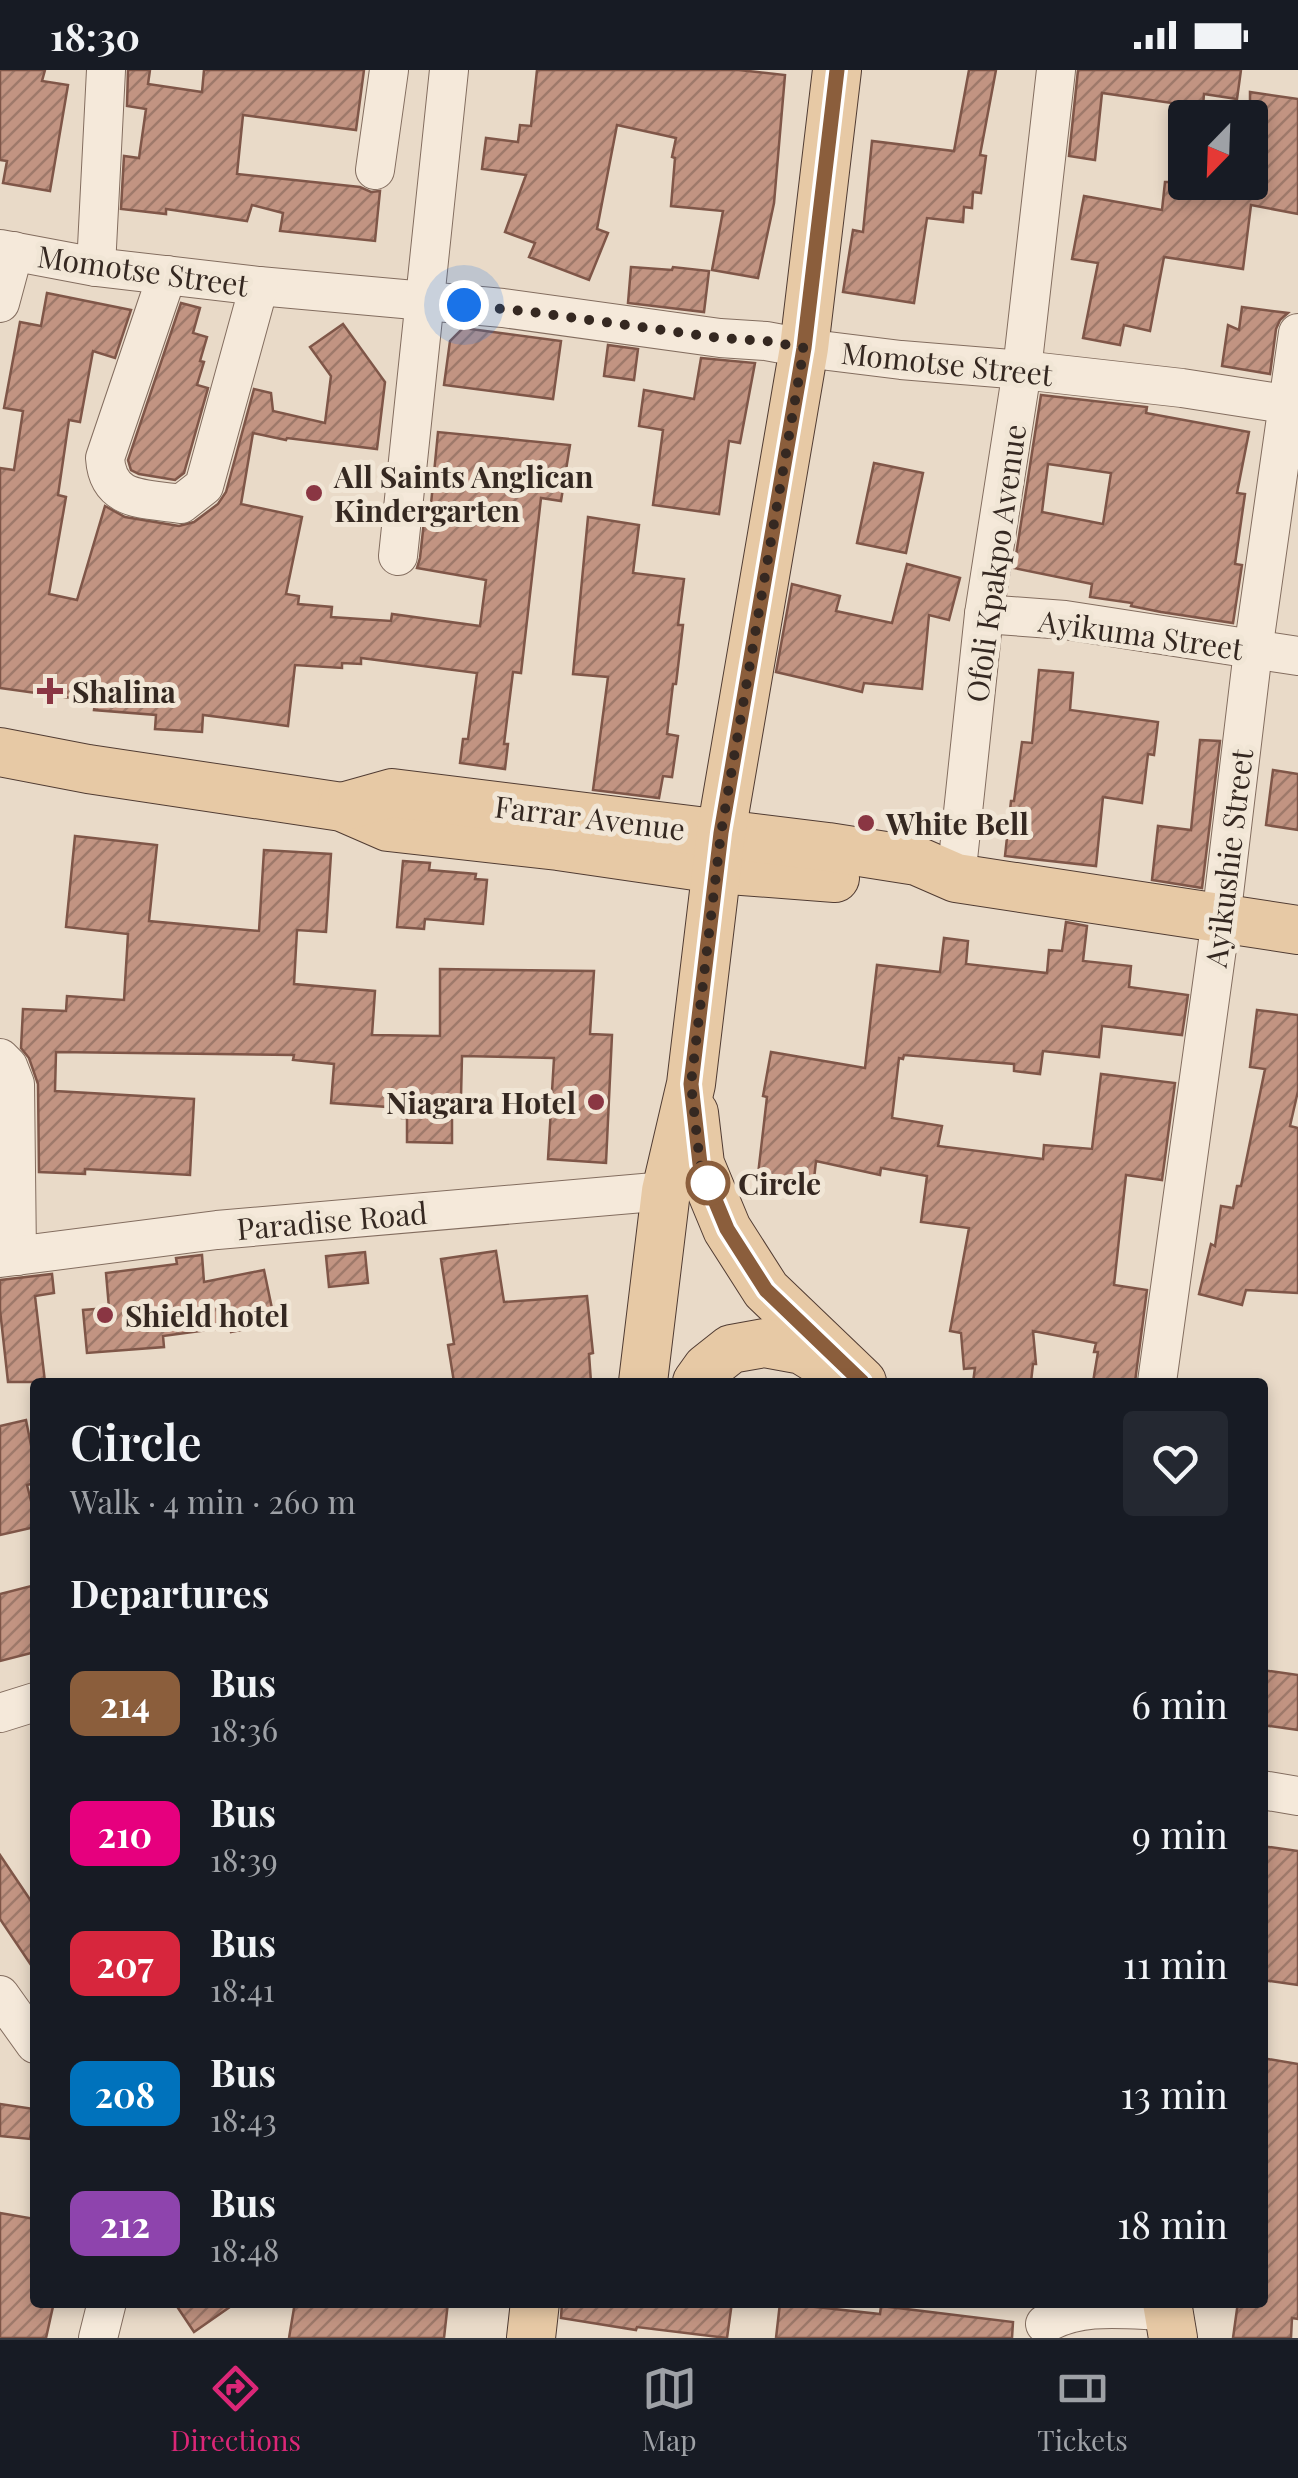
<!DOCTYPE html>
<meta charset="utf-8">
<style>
body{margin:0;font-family:"Playfair Display",serif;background:#242831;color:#f1f3f6;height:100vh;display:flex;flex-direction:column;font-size:38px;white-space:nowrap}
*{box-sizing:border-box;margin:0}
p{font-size:32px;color:#9ea1a6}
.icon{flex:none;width:55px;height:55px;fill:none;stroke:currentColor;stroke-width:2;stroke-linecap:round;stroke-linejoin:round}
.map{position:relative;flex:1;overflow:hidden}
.details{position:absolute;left:30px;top:1308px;width:1238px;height:930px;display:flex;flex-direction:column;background:#171b24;border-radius:10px;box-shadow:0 5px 15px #0003}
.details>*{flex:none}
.badge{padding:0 20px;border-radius:15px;font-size:35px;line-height:65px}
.needle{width:65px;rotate:203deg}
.tools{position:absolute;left:1168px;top:30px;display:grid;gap:20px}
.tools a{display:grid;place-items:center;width:100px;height:100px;border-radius:10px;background:#171b24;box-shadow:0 5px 15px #0003;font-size:50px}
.you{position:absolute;width:50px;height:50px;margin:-25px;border:8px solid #fff;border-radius:50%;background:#1a73e8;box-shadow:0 0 0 15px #1a73e833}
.map>.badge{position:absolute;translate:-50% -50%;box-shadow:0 0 0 5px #fff}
h2{padding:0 40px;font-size:38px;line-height:90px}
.round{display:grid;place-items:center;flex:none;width:105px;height:105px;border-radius:10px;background:#242831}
.overview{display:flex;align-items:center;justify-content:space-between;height:170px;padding:0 40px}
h1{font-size:48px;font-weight:600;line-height:75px}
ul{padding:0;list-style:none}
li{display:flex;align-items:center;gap:30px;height:130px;padding:0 40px}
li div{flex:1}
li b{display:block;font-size:38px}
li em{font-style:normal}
li .badge{min-width:110px;font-weight:700;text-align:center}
.status{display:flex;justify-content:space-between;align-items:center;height:70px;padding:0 50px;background:#171b24;direction:ltr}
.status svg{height:28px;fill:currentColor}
.dock{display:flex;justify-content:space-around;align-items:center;height:140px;border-top:2px solid #363941;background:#171b24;font-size:28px;color:#9ea1a6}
.dock a{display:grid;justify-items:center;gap:5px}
.dock .current{color:#db2777}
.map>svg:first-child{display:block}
.building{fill:url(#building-hatch);stroke:#7f5648;stroke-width:2.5;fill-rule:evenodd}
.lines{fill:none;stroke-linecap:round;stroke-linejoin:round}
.minor-casing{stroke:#836d5f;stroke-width:40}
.major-casing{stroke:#513c33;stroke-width:50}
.minor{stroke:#f5e9da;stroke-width:38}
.major{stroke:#e7c9a5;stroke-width:48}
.line-casing{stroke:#fff;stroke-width:22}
.line{stroke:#8b5e3c;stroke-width:15}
.walk{stroke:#352821;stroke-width:10;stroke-dasharray:0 18}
.poi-dot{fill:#8a3643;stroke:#f1e6d6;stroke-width:4}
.stop-dot{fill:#fff;stroke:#8b5e3c;stroke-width:5}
.labels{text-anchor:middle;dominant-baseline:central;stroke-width:10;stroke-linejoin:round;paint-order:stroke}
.street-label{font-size:30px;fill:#352821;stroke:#f1e6d6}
.poi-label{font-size:30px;font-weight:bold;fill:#352821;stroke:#f1e6d6;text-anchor:start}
.stop-label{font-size:30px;font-weight:bold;fill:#352821;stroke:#f1e6d6;text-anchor:start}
</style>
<div class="status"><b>18:30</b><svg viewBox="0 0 49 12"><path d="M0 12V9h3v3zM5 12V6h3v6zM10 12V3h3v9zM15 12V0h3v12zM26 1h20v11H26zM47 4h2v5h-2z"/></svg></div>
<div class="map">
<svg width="1298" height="2268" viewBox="0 0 1298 2268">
<defs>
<pattern id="building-hatch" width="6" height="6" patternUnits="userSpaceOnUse" patternTransform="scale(2.5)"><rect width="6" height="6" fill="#c29482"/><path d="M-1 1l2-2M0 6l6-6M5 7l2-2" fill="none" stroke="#9e796a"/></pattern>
</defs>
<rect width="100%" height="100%" fill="#e9dac8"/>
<!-- building -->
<g class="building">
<polygon points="0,0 45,0 42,11 68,15 50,121 3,113 7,91 0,90"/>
<polygon points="128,0 150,0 148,14 202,22 204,0 364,0 356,60 243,45 237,104 360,117 371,122 380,121 375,171 280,161 283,143 252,135 247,151 166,139 166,144 121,139 124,86 139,88 146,39 127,36"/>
<polygon points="537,0 739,0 785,5 774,133 758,208 712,200 723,141 671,136 675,88 672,87 676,68 617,55 597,159 608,163 589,210 529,187 535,173 505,162 526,105 482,99 486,68 518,72 520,55 531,56"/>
<polygon points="969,0 996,0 980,85 986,86 981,123 973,122 972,138 964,137 963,152 927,148 914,233 843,222 853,160 863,162 872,71 954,81"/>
<polygon points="1078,0 1241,0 1237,29 1204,24 1202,48 1171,48 1172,33 1102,23 1095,90 1069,86"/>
<polygon points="1250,22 1298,29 1298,144 1251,135 1243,199 1164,187 1150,261 1124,255 1120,275 1083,268 1098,193 1072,189 1084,126 1162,140 1165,112 1250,112"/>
<polygon points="631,197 672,200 673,197 709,201 704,242 628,233"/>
<polygon points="47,223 131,240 115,288 93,281 80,352 69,350 58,425 66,427 49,524 77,530 105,436 125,447 179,456 194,452 218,434 226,422 254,319 271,323 273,341 325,353 331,306 310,277 343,254 385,312 377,379 287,368 286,370 253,363 241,434 302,447 286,524 299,526 298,534 332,537 331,547 391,551 392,544 480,556 486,510 417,498 420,488 426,433 431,434 438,362 570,375 561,431 541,428 521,603 513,602 504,674 508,674 505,699 460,693 463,669 468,669 477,603 361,588 361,594 342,593 342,598 295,595 288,656 203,645 202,662 155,659 156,645 94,640 95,633 78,631 79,629 0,618 0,398 14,400 23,341 4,338 20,252 41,256"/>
<polygon points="181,233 200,238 193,263 207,267 200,291 204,292 197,315 208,318 184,403 175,410 139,404 131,400 128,390"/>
<polygon points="1242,237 1288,243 1280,250 1276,259 1270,304 1222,296 1228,255 1239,260"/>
<polygon points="463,258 561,271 553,329 444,315 450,271"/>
<polygon points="608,275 638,279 634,310 604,306"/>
<polygon points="701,288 755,293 740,373 729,371 719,444 653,435 663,360 639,356 644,320 694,329"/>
<path d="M1041 325 1147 337 1146 343 1249 362 1237 423 1245 424 1235 494 1242 495 1233 553 1161 542 1131 536 1132 533 1090 527 1092 514 1014 498ZM1048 394 1111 403 1103 454 1042 442Z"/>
<polygon points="874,393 923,403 906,483 857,473"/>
<polygon points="588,447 639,455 633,503 684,509 678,555 683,555 676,614 673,614 667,664 678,666 672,707 663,706 659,728 593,720 608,607 573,604"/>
<polygon points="907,494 960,508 949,550 929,545 922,619 864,613 862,622 776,602 792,514 840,526 836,541 892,553"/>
<polygon points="1039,600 1073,603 1070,640 1158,652 1154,685 1148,684 1142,733 1103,727 1096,796 1005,786 1011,731 1014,731 1022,672 1032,673"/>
<polygon points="1200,670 1220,671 1202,818 1152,810 1158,756 1191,760"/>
<polygon points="1273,700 1298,704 1298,760 1266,755"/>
<polygon points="75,766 157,775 149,851 259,861 264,780 331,784 326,862 297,860 294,914 375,921 372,965 440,966 440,899 594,901 590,964 612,965 606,1093 548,1089 554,988 462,986 461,1027 452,1027 452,1073 407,1072 407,1048 402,1048 402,1038 331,1033 334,994 293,990 294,985 56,982 55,1021 194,1029 190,1105 85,1099 85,1104 39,1102 38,1014 29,988 21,978 23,939 66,941 67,926 124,930 128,864 66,857"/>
<polygon points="403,791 430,793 429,800 476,804 475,809 487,810 483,854 425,849 424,859 397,857"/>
<polygon points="1066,852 1087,856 1083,891 1131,896 1129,917 1188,925 1182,965 1102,956 1099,987 1043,981 1040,1004 1014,1001 1014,994 904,985 903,989 899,988 892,1048 942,1056 938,1076 1043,1089 1044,1075 1092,1079 1101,1004 1175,1013 1162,1110 1126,1105 1114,1215 1147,1220 1135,1312 1093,1312 1098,1282 1094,1282 1096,1273 1033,1261 1036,1294 1033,1294 1031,1312 973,1312 975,1298 964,1299 961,1263 950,1261 969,1158 921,1152 927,1106 881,1098 880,1105 816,1091 813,1118 757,1113 767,1027 763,1026 771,982 865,998 877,895 940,902 944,868 968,871 966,894 1047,903 1049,880 1062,881"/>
<polygon points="1257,940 1298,945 1298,1021 1290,1056 1298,1058 1298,1223 1246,1220 1242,1235 1199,1224 1211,1174 1215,1176 1221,1136 1233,1138 1237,1116 1241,1116 1265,999 1250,997"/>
<polygon points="496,1181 504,1232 587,1226 593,1283 589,1284 591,1312 454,1312 448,1275 454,1274 441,1189"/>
<polygon points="365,1182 368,1213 329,1217 326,1186"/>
<polygon points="202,1185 204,1212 264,1200 275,1253 231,1262 230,1257 163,1266 164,1277 87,1283 83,1240 109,1238 106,1203 177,1194 176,1188"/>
<polygon points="52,1204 54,1223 35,1226 45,1312 8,1312 0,1240 0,1210"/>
<polygon points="26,1350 35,1395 35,1413 27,1415 35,1447 35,1457 0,1465 0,1356"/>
<polygon points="35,1515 35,1582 0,1591 0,1524"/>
<polygon points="1262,1600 1298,1605 1298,1660 1262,1655"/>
<polygon points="1262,1776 1298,1781 1298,1915 1262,1910"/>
<polygon points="0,1785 35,1837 35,1901 0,1849"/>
<polygon points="1262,1988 1298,1994 1298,2249 1292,2248 1291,2268 1233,2268 1238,2232 1262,2232"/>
<polygon points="0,2034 34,2039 30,2069 0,2066"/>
<polygon points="0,2143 35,2149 35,2232 54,2232 46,2268 0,2268"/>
<polygon points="174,2232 237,2232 194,2262"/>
<polygon points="295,2232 448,2232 444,2268 289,2268"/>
<polygon points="562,2232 732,2232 727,2268 637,2257 636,2260 561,2248"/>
<polygon points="780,2233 880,2244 881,2236 1013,2252 1012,2268 776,2268"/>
</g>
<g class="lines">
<!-- minor casing -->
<g class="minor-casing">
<g id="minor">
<polyline points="375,100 389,0"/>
<polyline points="0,179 96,197 259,216 503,238 720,268 766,271 804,278 901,290 1022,300 1182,318 1298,336"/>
<polyline points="96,197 106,0"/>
<path d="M167 205 105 388C108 433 145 428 181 434L204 416 259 216"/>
<polyline points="0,233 14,181"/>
<polyline points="398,486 449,0"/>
<polyline points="984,544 1065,550 1298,586"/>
<polyline points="956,808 984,544 1022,300 1056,0"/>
<polyline points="0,988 8,996 15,1014 17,1186"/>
<polyline points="0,1188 217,1160 666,1121"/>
<polyline points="1157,1312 1221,849 1253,581 1298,263"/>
<polyline points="0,1643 35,1632"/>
<polyline points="1262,1720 1298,1726"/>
<polyline points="0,1925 35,1974"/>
<path d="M1045 2254C1082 2232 1127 2240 1169 2241"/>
<polyline points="98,2268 107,2232"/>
</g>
</g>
<!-- major casing -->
<g class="major-casing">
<g id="major">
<polyline points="0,682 88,699 342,737 388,757 558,776 716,799 835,808"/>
<polyline points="342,737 392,723 828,777 917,791 956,808 1298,860"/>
<polyline points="694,1043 700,1094 727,1159 766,1220 862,1312"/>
<polyline points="643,1312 666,1121 691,1014 721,763 804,278 837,0"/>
<polyline points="697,1312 707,1298 731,1279 764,1273 802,1280 833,1299"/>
<polyline points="1167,2232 1173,2268"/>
<polyline points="531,2268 535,2232"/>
</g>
</g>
<!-- minor -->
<use href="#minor" class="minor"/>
<!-- major -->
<use href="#major" class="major"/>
</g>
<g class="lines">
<!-- line casing -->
<g class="line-casing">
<polyline id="line" points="837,0 804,278 721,763 691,1014 700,1094 727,1159 766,1220 862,1312"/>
</g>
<!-- line -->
<use href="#line" class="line"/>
<!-- walk -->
<polyline class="walk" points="464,235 532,242 720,268 766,271 804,278 721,763 691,1014 700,1094 713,1127 708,1113"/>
</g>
<!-- markers -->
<g class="poi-dot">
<circle cx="314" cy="423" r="10"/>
<path d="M45 606h10v10h10v10h-10v10h-10v-10h-10v-10h10z"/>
<circle cx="866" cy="753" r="10"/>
<circle cx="596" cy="1032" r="10"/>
<circle cx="105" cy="1245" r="10"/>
</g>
<circle class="stop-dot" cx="708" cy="1113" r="20"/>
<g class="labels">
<!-- street labels -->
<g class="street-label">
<text transform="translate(143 200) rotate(8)">Momotse Street</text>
<text transform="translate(947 293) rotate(6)">Momotse Street</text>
<text transform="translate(995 493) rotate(-82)">Ofoli Kpakpo Avenue</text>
<text transform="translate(1141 564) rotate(8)">Ayikuma Street</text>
<text transform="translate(590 747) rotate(7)">Farrar Avenue</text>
<text transform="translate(1228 788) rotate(-83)">Ayikushie Street</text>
<text transform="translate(332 1150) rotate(-5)">Paradise Road</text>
</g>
<!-- poi labels -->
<g class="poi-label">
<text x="334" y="406">All Saints Anglican<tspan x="334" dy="34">Kindergarten</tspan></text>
<text x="72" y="621">Shalina</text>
<text x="886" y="753">White Bell</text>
<text x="576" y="1032" text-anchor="end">Niagara Hotel</text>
<text x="125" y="1245">Shield hotel</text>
</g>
<!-- stop labels -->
<g class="stop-label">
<text x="738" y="1113">Circle</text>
</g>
</g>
</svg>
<div class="tools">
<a><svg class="needle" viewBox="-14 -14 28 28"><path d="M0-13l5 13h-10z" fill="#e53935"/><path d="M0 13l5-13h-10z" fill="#9ea1a6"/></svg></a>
</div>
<div class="you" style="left:464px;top:235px"></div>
<section class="details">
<div class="overview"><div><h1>Circle</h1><p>Walk · 4 min · 260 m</p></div><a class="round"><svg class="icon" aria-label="heart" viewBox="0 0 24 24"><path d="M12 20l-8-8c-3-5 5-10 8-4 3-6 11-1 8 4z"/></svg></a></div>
<h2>Departures</h2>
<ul>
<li><span class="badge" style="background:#8b5e3c;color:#fff">214</span><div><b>Bus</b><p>18:36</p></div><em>6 min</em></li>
<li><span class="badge" style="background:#e6007e;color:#fff">210</span><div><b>Bus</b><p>18:39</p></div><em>9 min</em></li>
<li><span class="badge" style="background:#d7263d;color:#fff">207</span><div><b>Bus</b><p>18:41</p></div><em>11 min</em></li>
<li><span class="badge" style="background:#0072bc;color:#fff">208</span><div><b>Bus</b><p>18:43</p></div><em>13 min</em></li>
<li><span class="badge" style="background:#8e44ad;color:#fff">212</span><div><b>Bus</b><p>18:48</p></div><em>18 min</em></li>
</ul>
</section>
</div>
<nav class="dock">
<a class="current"><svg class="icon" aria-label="directions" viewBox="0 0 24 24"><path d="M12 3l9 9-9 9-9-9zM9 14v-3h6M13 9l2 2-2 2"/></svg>Directions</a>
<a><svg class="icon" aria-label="map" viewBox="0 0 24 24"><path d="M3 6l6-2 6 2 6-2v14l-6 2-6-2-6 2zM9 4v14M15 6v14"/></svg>Map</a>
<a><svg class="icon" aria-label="tickets" viewBox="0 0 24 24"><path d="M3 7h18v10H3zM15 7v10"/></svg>Tickets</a>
</nav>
